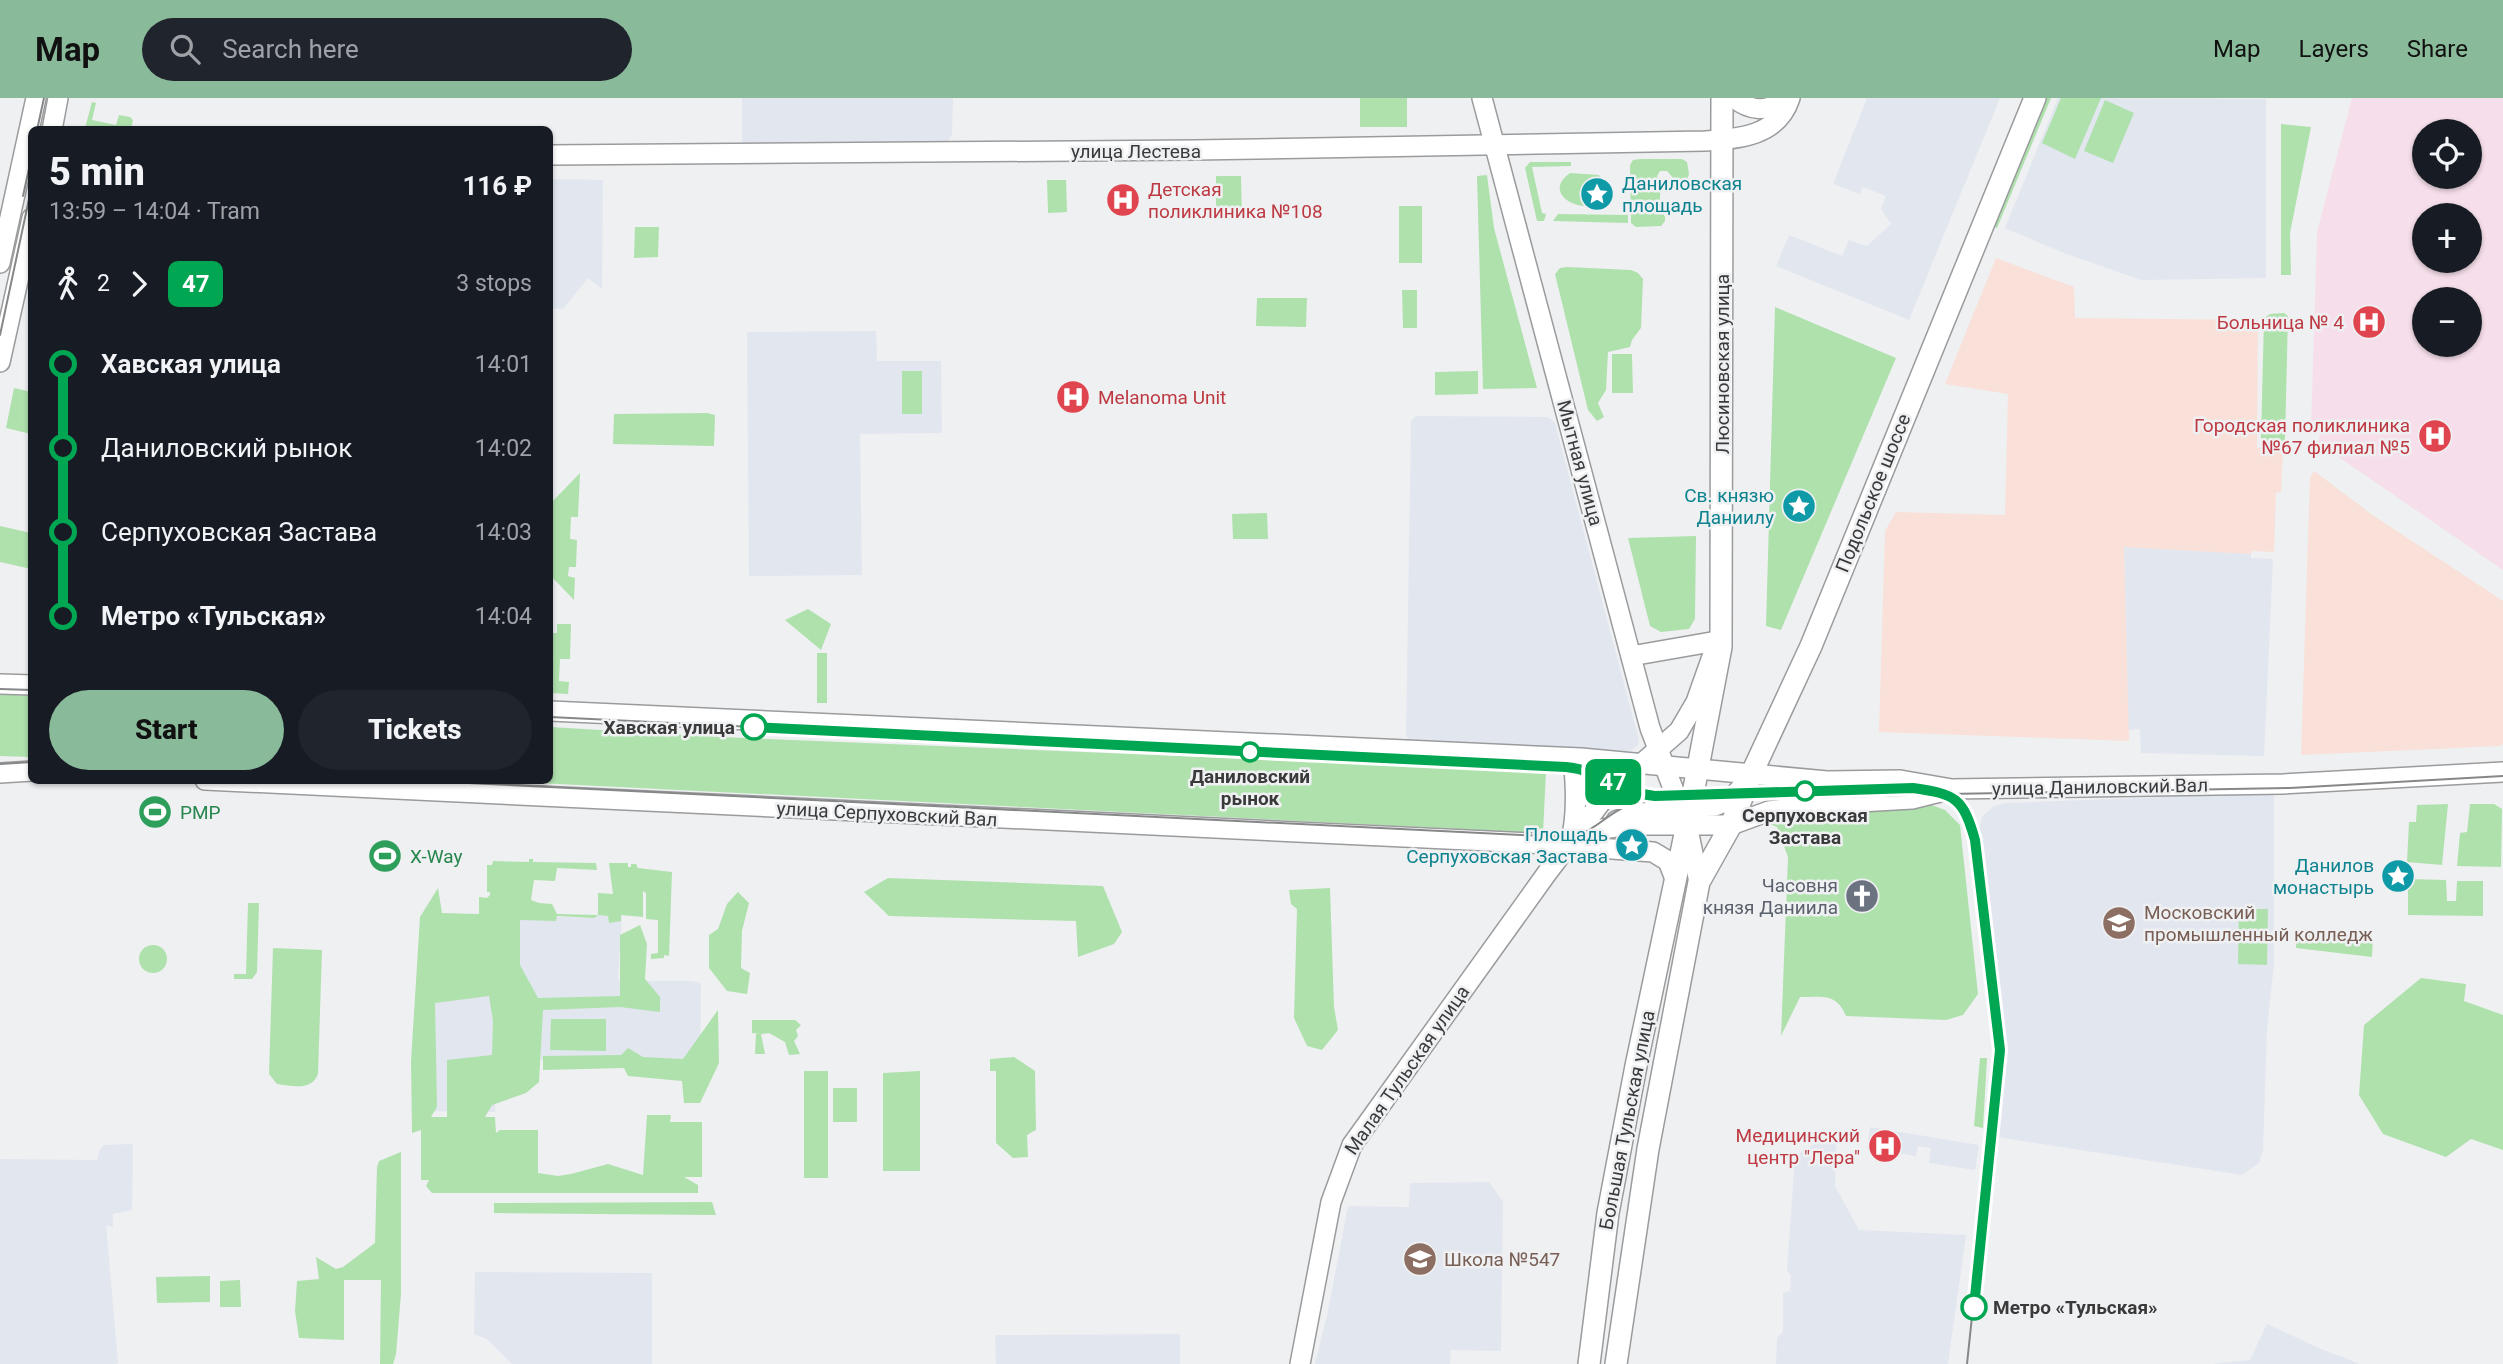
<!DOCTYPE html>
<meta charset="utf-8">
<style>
body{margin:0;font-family:Roboto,sans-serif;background:#20242c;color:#f1f3f6;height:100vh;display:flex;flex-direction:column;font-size:26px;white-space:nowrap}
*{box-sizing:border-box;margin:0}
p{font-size:23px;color:#9ea1a6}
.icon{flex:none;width:38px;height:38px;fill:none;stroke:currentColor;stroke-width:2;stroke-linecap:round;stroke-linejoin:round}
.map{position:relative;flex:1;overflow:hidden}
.drawer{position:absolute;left:28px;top:28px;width:525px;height:658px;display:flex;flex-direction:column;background:#171b24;border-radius:10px;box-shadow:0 2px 5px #0004}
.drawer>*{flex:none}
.badge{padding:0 14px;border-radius:10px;font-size:24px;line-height:46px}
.buttons{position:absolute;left:2412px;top:21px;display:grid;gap:14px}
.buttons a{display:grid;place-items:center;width:70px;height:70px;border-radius:50%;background:#171b24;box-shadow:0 2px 5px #0004;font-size:35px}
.map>.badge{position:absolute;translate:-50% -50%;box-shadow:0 0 0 4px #fff}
.legs{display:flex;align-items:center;gap:10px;height:77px;padding:0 21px;font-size:23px}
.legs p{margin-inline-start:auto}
.headline{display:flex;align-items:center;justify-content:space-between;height:119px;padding:0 21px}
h1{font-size:38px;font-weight:800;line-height:52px}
.cta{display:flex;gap:14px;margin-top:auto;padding:14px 21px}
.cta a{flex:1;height:80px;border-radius:42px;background:#89ba99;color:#111;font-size:28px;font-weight:800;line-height:80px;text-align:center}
.cta a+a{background:#20242c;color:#f1f3f6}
ul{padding:0 21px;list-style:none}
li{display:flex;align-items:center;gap:24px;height:84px;font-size:26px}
li i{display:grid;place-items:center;width:10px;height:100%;margin:0 9px;background:currentColor}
li i::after{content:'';width:18px;height:18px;margin:-9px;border:5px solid;border-radius:50%;background:#171b24}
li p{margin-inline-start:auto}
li:first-child i{background:linear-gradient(#0000 50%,currentColor 0)}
li:last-child i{background:linear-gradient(currentColor 50%,#0000 0)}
header{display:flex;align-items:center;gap:42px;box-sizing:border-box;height:98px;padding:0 35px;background:#89ba99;color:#111}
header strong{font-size:33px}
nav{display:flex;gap:38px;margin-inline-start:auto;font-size:24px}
.search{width:490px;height:63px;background:#20242c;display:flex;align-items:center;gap:18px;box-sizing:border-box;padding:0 24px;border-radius:38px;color:#9ea1a6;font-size:26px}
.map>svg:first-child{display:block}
.built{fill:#e2e6ef}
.industrial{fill:#f9e0d9}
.medical{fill:#f6dfea;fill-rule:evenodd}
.green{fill:#afe1ad;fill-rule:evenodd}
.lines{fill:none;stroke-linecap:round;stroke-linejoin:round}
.secondary-casing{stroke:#9a9b9d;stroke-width:22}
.primary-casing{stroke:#9a9b9d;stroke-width:24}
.secondary{stroke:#fff;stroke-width:19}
.primary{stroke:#fff;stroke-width:21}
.tram{stroke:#868788;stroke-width:2}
.line-1-casing{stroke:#fff;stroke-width:16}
.line-1{stroke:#00a651;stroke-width:10}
.stop-1-dot{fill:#fff;stroke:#00a651;stroke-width:3.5}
.labels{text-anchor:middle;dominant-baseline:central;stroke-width:5;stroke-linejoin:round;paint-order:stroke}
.street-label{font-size:19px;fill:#3a3a3b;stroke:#eff0f2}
.culture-label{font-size:19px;fill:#0d838f;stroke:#eff0f2;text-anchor:end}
.health-label{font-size:19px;fill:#be3a42;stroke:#eff0f2;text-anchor:end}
.stop-label{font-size:19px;font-weight:bold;fill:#3a3a3b;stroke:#eff0f2}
.leisure-label{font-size:19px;fill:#27864d;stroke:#eff0f2;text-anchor:start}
.worship-label{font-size:19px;fill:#5b616d;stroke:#eff0f2;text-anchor:end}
.education-label{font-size:19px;fill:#785e54;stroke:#eff0f2;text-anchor:start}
</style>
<header>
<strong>Map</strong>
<div class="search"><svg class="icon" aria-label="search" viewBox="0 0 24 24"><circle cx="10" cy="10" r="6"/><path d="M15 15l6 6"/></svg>Search here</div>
<nav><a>Map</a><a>Layers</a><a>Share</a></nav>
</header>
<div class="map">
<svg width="2503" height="1266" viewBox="0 0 2503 1266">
<rect width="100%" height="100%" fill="#eff0f2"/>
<!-- built -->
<g class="built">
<polygon points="742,0 953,0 952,37 947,45 742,49"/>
<polygon points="1867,0 2000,0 1909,222 1776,168 1789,137 1842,158 1849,142 1867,148 1891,126 1881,111 1886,98 1863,89 1860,96 1833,86"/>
<polygon points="2058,0 2266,1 2266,180 2141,182 2064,155 2005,130"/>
<polygon points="550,81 603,82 602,191 588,180 563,211 550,210"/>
<polygon points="876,233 877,263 941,263 942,335 860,336 862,477 749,478 747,234"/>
<polygon points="1416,318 1548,319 1555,325 1639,642 1638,647 1630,653 1552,652 1409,643 1406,637 1411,323"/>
<polygon points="2124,449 2251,456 2251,460 2273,461 2264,658 2141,655 2140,631 2128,632"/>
<polygon points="2274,695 2274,866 2267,931 2263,1052 2259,1065 2242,1077 1997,1039 2002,949 1977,739 1982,719 1994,708 2006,705"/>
<polygon points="430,815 594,820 599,817 622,818 618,879 619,883 691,883 701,885 700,976 632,962 528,962 495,982 495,1014 420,1013"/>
<polygon points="1870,1029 1979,1047 1975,1072 1929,1065 1931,1050 1918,1048 1916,1058 1867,1050"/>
<polygon points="1837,1031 1835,1088 1859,1132 1966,1137 1948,1266 1776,1266 1777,1240 1783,1234 1783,1195 1790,1193 1791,1178 1787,1173 1795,1058"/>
<polygon points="133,1046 132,1112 113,1116 113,1129 106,1127 118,1264 116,1266 0,1266 0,1061 97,1062 100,1051 104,1047"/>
<polygon points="1489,1084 1503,1104 1501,1253 1451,1252 1450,1266 1315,1266 1328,1213 1348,1108 1409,1109 1410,1085"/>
<polygon points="475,1174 652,1175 652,1266 512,1266 487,1241 474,1236"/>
<polygon points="2267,1226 2321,1251 2360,1266 2213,1266 2250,1262"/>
<polygon points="1180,1236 1180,1266 996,1266 995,1237"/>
</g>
<!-- industrial -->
<g class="industrial">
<polygon points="1996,160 2074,189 2075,220 2258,222 2257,350 2283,352 2281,394 2276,395 2274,454 2252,453 2251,456 2124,449 2129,643 1879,634 1885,433 1896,414 2005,417 2008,296 1945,286"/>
<polygon points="2314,373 2371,416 2503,503 2503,646 2500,648 2301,657 2310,379"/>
</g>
<!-- medical -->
<path class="medical" d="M2352 0H2503V472L2327 351H2318L2320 334 2311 331 2317 134ZM2424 33H2469V79H2424ZM2424 117H2469V163H2424ZM2424 201H2469V247H2424Z"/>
<!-- green -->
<g class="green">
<rect x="1360" y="0" width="47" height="29"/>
<polygon points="2046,0 2051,0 1997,130 1993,128"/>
<polygon points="2061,0 2101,0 2075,61 2042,45"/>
<polygon points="2105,2 2134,15 2113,65 2084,53"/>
<polygon points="92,4 96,5 92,22 116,27 119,17 130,19 133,22 131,31 85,30"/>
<polygon points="2281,26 2311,29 2290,135 2291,177 2281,177"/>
<polygon points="1640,61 1682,61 1687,64 1689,76 1687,82 1682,85 1675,82 1667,73 1660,73 1657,78 1661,89 1659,108 1665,119 1665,123 1661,128 1636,129 1631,125 1630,67 1633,62"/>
<polygon points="1530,64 1571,64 1571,68 1532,69 1542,115 1546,116 1544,123 1537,123 1525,70"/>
<path d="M1570 75 1599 77 1607 89C1603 127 1534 100 1570 75Z"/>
<polygon points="1487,77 1494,130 1537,290 1483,291 1477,78"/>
<polygon points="1216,78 1241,78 1242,119 1216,120"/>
<polygon points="1047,82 1066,82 1067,114 1048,115"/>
<rect x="1399" y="108" width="23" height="57"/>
<polygon points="1558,116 1628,117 1628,125 1553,123"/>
<polygon points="635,129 659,129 658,159 634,160"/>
<polygon points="1567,169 1631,172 1638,175 1643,181 1641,230 1632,242 1630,249 1608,254 1606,292 1598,305 1604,319 1597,323 1588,312 1555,176 1560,170"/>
<polygon points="1402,192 1417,192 1417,230 1403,230"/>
<polygon points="1257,200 1307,200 1306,229 1256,228"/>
<polygon points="1775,209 1896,260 1781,532 1766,528"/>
<polygon points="2284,215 2288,218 2285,342 2281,347 2267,346 2261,340 2264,220 2270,216"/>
<polygon points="1612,256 1632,256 1633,295 1612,295"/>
<rect x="902" y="273" width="20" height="43"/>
<polygon points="1478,273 1478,296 1435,297 1435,274"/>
<polygon points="14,290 31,294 31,336 6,330"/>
<polygon points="707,315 715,317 714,348 613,346 614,316"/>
<polygon points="580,375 578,419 571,419 570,441 577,442 576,469 569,469 568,478 575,480 574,502 550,477 550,406"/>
<polygon points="1267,415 1268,441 1233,441 1232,416"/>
<polygon points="0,428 31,435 31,471 0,464"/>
<polygon points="1696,438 1695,521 1689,531 1661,534 1650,528 1628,440"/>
<polygon points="808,511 831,526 821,552 785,522"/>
<polygon points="557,526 571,526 570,561 560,561 559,583 569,584 568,596 551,595 550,588 550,535 557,535"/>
<rect x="817" y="555" width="10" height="50"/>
<polygon points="0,596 31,598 31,659 0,658"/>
<polygon points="550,629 721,639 1546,673 1543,735 499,683 550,682"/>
<path d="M1929 706 1945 712 1960 727 1978 896 1963 917 1946 922 1846 918C1837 895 1822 899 1800 899L1781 938 1788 759 1777 729 1762 723 1774 719Z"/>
<polygon points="2448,706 2442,767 2407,764 2409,724 2416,724 2417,707"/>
<polygon points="2470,706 2494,706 2502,711 2501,769 2457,768 2460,735 2467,734"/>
<path d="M529 761H533V764L596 765 597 772 557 770 555 783 534 782 531 802 539 805 552 806 557 816 598 817V795L613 796 609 765H628V769H631V766H636L638 770 672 774 669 858 664 857V860L651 861V856L658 855V822L646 821V795L643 793V819L621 817V823L609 825 608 818 599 817 594 820 557 818 556 823 520 822V867L538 900 620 898V837L640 827 647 846 645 881 660 899V914L620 909 543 912 539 984 526 995 492 1007 485 1019H495L496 1035 500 1032H538V1075L558 1078 571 1076 608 1066 643 1077 647 1017H671L670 1024H702V1079H684L698 1087V1095H432L426 1088 429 1082H421V1032L412 1035 411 963 420 819 438 790 442 815 479 816V799L487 800 490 797V794H487V767H492L493 763 529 764ZM489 898 493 923 492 957 447 962V1019H431L437 1009 435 905Z"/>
<polygon points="888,780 1103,788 1122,834 1114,846 1078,859 1076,823 889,818 864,794"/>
<polygon points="2408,781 2446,782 2447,803 2456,803 2457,783 2483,783 2483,818 2408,817"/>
<polygon points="1330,790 1334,909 1338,932 1322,952 1307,948 1294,920 1297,811 1291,806 1289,792"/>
<polygon points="738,794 749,805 742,833 741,870 750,875 747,896 727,893 709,870 709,837 718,831 727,806"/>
<polygon points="248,805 259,805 257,874 252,881 234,881 234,876 246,876"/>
<polygon points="2239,811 2268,811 2267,867 2238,866"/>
<polygon points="2297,834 2373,840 2372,859 2296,850"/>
<circle cx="153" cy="861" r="14"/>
<path d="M273 850 322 852 318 976C312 993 292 988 277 986L269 976Z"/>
<polygon points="2421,880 2466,886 2464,903 2503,917 2503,1052 2471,1041 2446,1059 2383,1036 2359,997 2364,927"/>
<polygon points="718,912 719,965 700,1005 684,1005 682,983 628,978 624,970 543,972 543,958 621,957 628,950 643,959 683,961"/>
<polygon points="551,921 606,921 606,953 550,952"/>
<polygon points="752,922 795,922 801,927 796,932 798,938 794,943 800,956 789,957 785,944 769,935 761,936 765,956 755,956 756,936 761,936 752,935"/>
<polygon points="1014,959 1035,973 1036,1032 1027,1037 1028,1059 1013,1060 996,1045 996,973 990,973 990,961"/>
<polygon points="1980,960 1987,960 1983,1030 1974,1028"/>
<rect x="804" y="973" width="24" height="107"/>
<polygon points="920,973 920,1073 883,1073 883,975"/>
<rect x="833" y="990" width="24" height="34"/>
<polygon points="401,1054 401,1196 396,1256 393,1266 380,1266 381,1182 344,1182 344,1242 299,1240 295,1213 297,1183 319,1181 316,1159 336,1171 343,1169 375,1145 377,1069 379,1063"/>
<polygon points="712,1104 716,1117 494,1115 494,1105"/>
<polygon points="210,1178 210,1204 157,1205 156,1179"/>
<polygon points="240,1182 241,1209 220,1209 220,1183"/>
</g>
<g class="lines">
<!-- secondary casing -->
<g class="secondary-casing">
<g id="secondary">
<polyline points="1482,0 1650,630 1687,727 1699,784"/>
<path d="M1734 0C1749 12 1768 16 1783 0"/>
<polyline points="52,32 58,0"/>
<path d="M550 57 1195 52 1705 43C1739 41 1778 38 1790 0"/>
<polyline points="0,165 36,0"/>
<polyline points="0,264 32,120"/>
<polyline points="1631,558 1717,543"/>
<polyline points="0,586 32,587"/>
<polyline points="550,613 1581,660 1827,683 1900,682 1952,691 2283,686 2503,674"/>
<polyline points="0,675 32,673"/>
<polyline points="205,682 1530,745 1653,754 1668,763 1675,781"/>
<polyline points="1616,723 1643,712 1715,708 1730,702 1746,684"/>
<polyline points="1602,731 1630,727 1731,727 1769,713 1825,706 1912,701 1944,693"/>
<path d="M1570 745C1578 718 1576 687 1573 660"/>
<polyline points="1300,1266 1331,1104 1352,1047 1547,775 1608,695 1679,633 1696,604 1713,556"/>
</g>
</g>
<!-- primary casing -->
<g class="primary-casing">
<g id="primary">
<polyline points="1589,1266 1608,1115 1636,968 1687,727 1721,549 1722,0"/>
<polyline points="1616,1266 1648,1051 1699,784 1731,727 1751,677 1811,548 2035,0"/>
</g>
</g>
<!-- secondary -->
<use href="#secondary" class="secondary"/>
<!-- primary -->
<use href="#primary" class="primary"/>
<!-- tram -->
<g class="tram">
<polyline points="37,32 44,0"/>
<polyline points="23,98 32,57"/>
<polyline points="0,237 32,87"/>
<polyline points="0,591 32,592"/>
<path d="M550 619 1566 669C1602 672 1618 695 1652 697"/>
<polyline points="0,666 32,664"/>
<path d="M406 682 1564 739C1600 737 1606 708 1645 704L1947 696 2290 690 2503 678"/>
<path d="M1944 695C1964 705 1969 721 1975 742L2000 952 1967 1266"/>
</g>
</g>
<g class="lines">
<!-- line-1 casing -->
<g class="line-1-casing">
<path id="line-1" d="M754 629 1566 669C1601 672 1621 695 1655 698L1913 690C1956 696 1963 700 1975 742L2000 952 1974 1209"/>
</g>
<!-- line-1 -->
<use href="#line-1" class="line-1"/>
</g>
<!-- icons -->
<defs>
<g id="sight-disc" transform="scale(1.75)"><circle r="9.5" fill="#0f9aa8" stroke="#eff0f2"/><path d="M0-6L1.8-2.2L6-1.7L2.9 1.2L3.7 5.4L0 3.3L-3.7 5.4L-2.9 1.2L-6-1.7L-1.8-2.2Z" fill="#fff"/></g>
<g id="hospital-disc" transform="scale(1.75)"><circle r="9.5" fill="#e0444e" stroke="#eff0f2"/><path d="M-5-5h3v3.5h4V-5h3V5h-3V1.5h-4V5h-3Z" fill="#fff"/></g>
<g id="stadium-disc" transform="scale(1.75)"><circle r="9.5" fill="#2e9e5b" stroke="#eff0f2"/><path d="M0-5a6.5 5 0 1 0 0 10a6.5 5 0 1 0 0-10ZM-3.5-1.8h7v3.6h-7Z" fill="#fff"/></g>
<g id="church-disc" transform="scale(1.75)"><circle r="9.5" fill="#6b7280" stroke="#eff0f2"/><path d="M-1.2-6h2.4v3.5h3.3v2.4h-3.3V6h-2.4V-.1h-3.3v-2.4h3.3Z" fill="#fff"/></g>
<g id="university-disc" transform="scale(1.75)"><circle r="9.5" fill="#8d6e63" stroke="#eff0f2"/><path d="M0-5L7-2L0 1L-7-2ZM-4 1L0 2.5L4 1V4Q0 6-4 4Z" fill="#fff"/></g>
<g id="school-disc" transform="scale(1.75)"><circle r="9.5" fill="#8d6e63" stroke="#eff0f2"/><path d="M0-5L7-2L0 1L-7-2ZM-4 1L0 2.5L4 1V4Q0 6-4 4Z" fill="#fff"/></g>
</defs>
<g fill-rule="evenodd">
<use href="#sight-disc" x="1597" y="96"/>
<use href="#hospital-disc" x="1123" y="102"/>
<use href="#hospital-disc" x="2369" y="224"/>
<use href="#hospital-disc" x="1073" y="299"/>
<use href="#hospital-disc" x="2435" y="338"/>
<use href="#sight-disc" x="1799" y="408"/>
<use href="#stadium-disc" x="155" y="714"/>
<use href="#sight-disc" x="1632" y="747"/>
<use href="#stadium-disc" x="385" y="758"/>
<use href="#sight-disc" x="2398" y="778"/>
<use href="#church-disc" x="1862" y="798"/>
<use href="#university-disc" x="2119" y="825"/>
<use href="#hospital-disc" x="1885" y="1048"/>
<use href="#school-disc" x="1420" y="1161"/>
</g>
<!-- markers -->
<g class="stop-1-dot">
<circle cx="754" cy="629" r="12"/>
<circle cx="1250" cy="654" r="9"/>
<circle cx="1805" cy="693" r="9"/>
<circle cx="1974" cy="1209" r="12"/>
</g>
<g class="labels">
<!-- street labels -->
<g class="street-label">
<text x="1136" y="53">улица Лестева</text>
<text transform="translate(1722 266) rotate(-90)">Люсиновская улица</text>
<text transform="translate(1580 365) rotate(75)">Мытная улица</text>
<text transform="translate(1873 395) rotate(-68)">Подольское шоссе</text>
<text transform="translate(2100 689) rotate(-1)">улица Даниловский Вал</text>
<text transform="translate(887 716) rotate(3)">улица Серпуховский Вал</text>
<text transform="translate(1407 972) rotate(-55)">Малая Тульская улица</text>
<text transform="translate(1627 1022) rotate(-79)">Большая Тульская улица</text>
</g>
<!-- culture labels -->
<g class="culture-label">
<text x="1622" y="85" text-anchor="start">Даниловская<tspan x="1622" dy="22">площадь</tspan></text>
<text x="1774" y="397">Св. князю<tspan x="1774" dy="22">Даниилу</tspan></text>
<text x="1608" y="736">Площадь<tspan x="1608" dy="22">Серпуховская Застава</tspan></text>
<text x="2374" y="767">Данилов<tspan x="2374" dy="22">монастырь</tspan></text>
</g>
<!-- health labels -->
<g class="health-label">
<text x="1148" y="91" text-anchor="start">Детская<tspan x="1148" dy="22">поликлиника №108</tspan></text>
<text x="2344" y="224">Больница № 4</text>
<text x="1098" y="299" text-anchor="start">Melanoma Unit</text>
<text x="2410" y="327">Городская поликлиника<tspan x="2410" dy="22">№67 филиал №5</tspan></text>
<text x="1860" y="1037">Медицинский<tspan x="1860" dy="22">центр "Лера"</tspan></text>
</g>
<!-- stop labels -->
<g class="stop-label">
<text x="735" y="629" text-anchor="end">Хавская улица</text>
<text x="1250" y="678">Даниловский<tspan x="1250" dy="22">рынок</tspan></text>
<text x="1805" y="717">Серпуховская<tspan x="1805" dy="22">Застава</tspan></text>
<text x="1993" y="1209" text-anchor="start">Метро «Тульская»</text>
</g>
<!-- leisure labels -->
<g class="leisure-label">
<text x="180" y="714">PMP</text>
<text x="410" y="758">X-Way</text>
</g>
<!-- worship labels -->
<g class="worship-label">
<text x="1838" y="787">Часовня<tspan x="1838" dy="22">князя Даниила</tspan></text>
</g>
<!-- education labels -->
<g class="education-label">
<text x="2144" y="814">Московский<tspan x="2144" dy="22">промышленный колледж</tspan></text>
<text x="1444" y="1161">Школа №547</text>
</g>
</g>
</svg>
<div class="buttons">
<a><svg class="icon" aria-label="locate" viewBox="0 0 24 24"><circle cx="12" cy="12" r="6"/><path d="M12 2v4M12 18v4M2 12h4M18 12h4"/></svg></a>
<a>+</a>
<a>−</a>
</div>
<b class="badge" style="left:1613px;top:684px;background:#00a651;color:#fff">47</b>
<section class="drawer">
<div class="headline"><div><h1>5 min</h1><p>13:59 – 14:04 · Tram</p></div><b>116 ₽</b></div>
<div class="legs"><svg class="icon" aria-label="walk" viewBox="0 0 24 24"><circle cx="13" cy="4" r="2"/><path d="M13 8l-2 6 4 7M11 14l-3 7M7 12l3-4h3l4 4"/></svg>2<svg class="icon" aria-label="forward" viewBox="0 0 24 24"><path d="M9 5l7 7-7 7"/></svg><b class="badge" style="background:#00a651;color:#fff">47</b><p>3 stops</p></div>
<ul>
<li><i style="color:#00a651"></i><b>Хавская улица</b><p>14:01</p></li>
<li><i style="color:#00a651"></i><span>Даниловский рынок</span><p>14:02</p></li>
<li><i style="color:#00a651"></i><span>Серпуховская Застава</span><p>14:03</p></li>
<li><i style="color:#00a651"></i><b>Метро «Тульская»</b><p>14:04</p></li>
</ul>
<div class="cta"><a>Start</a><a>Tickets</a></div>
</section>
</div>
